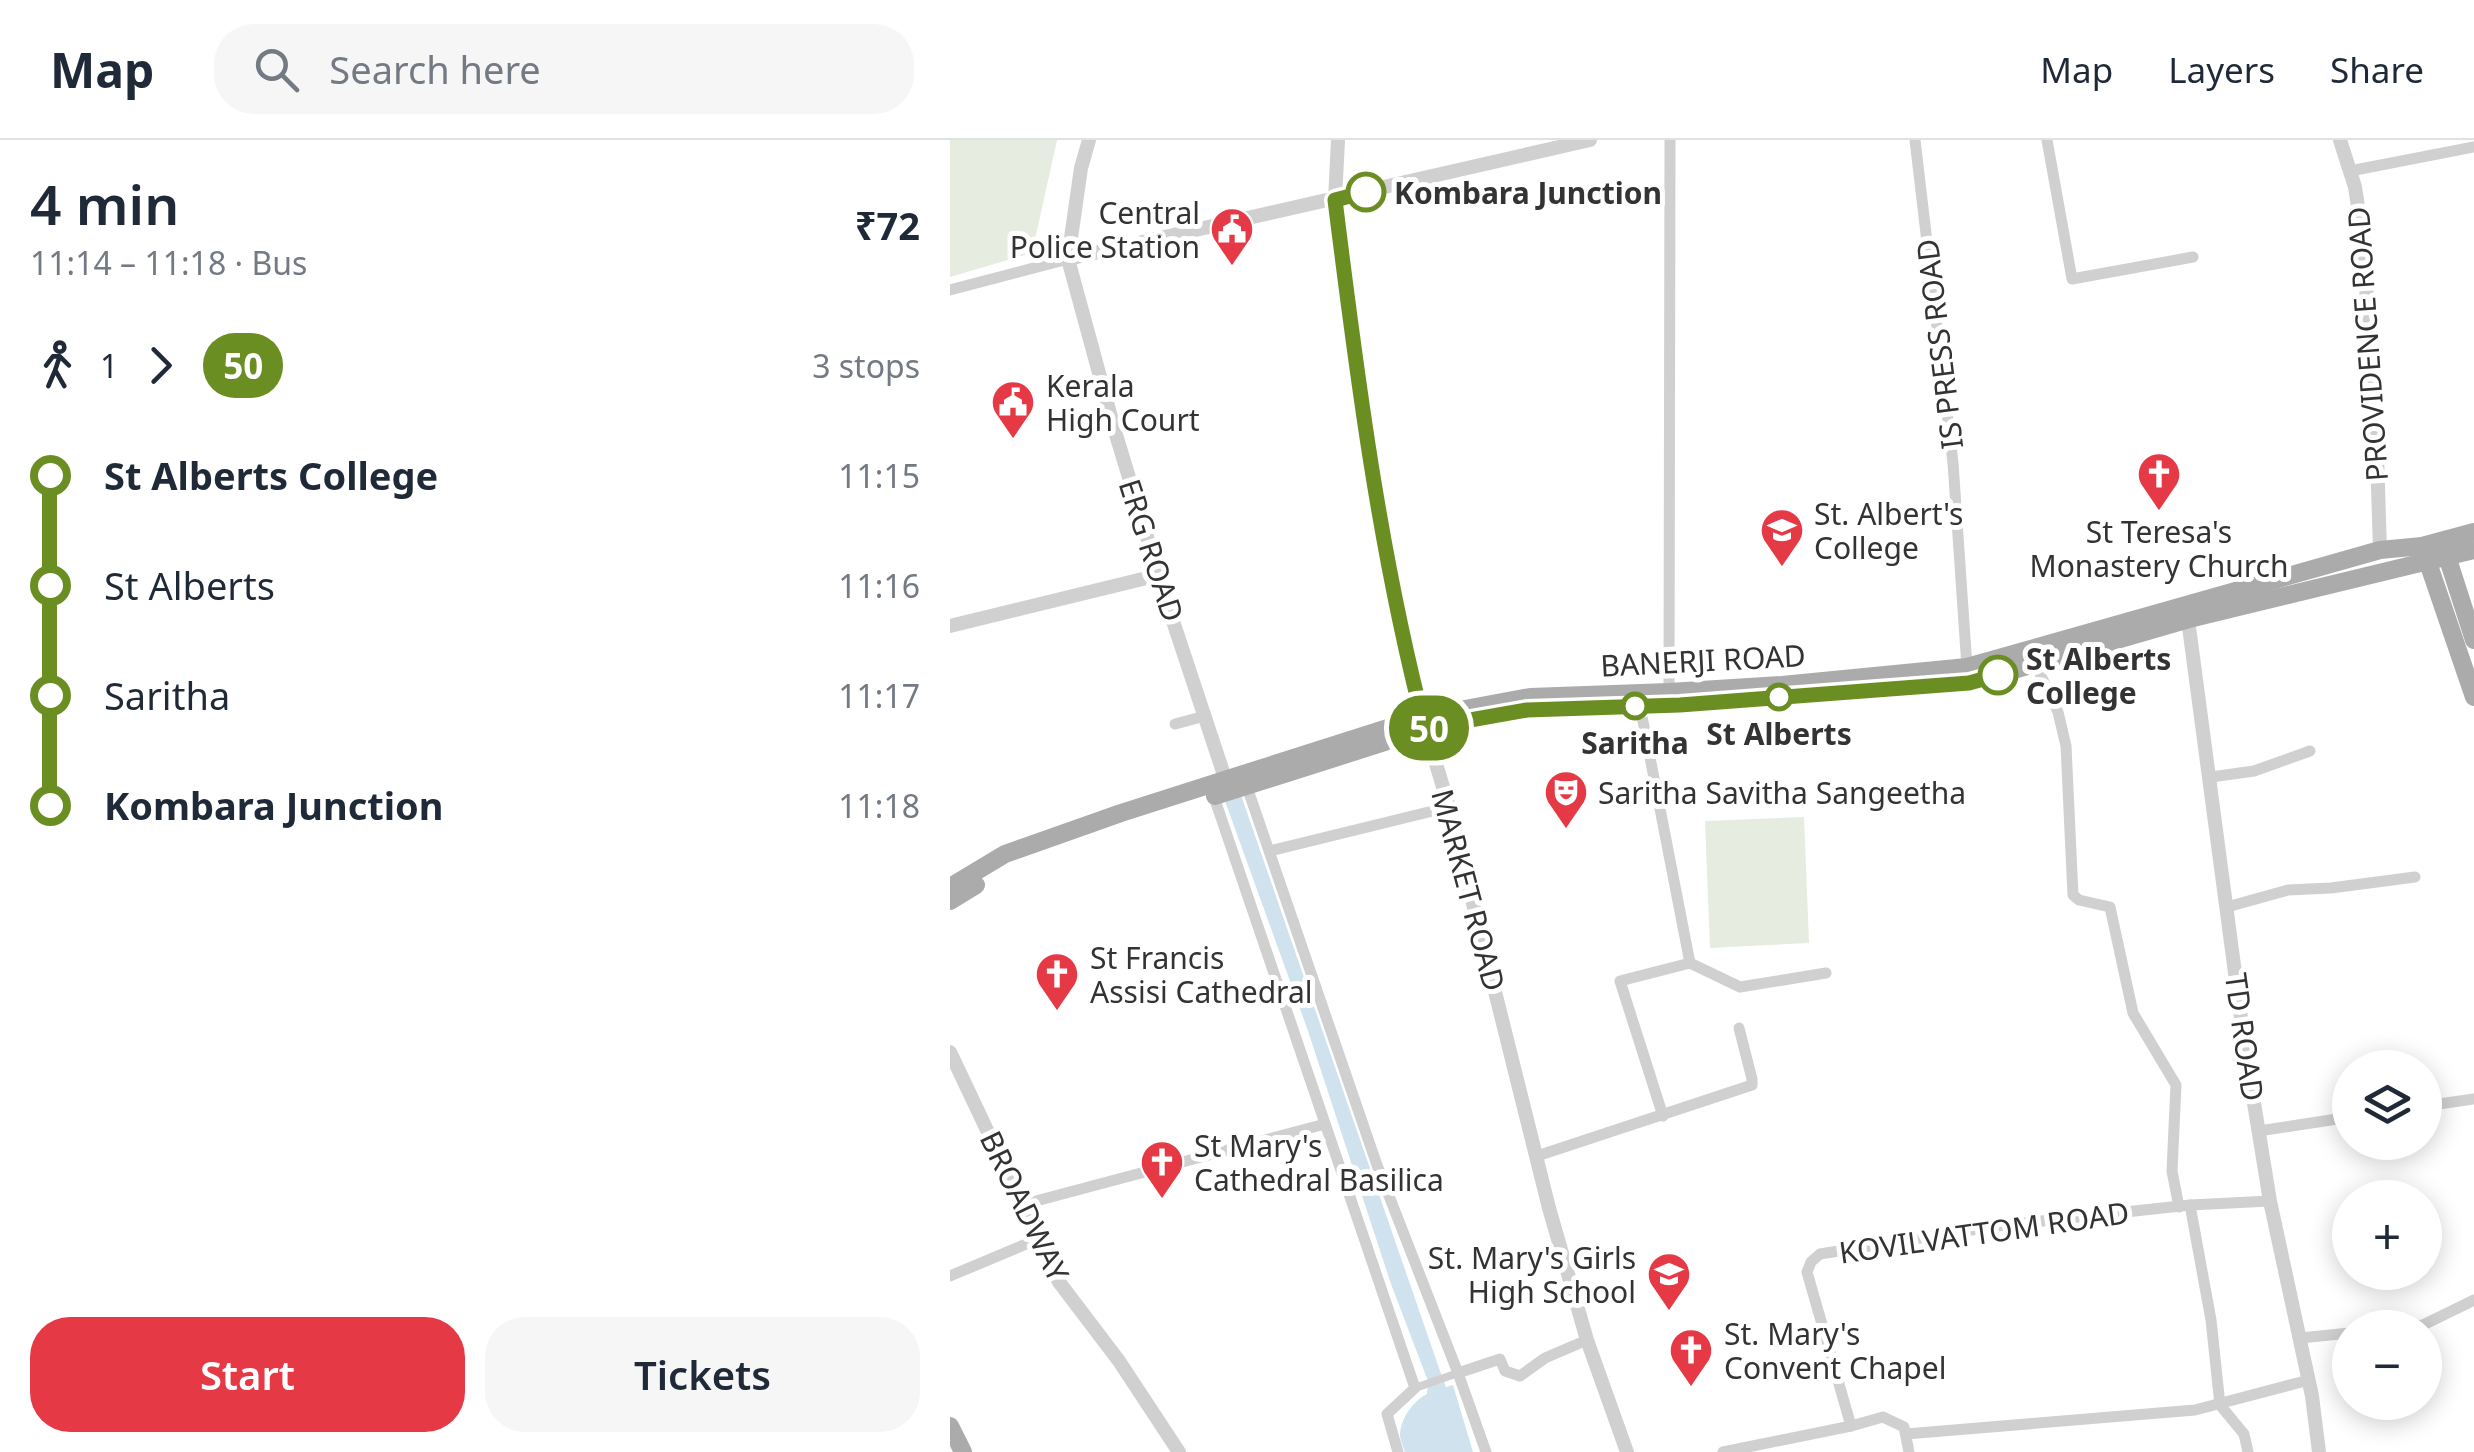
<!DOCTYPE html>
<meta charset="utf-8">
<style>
body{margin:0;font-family:"Noto Sans",sans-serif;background:#f6f6f7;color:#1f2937;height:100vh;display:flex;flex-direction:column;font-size:38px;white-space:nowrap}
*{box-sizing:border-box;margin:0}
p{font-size:32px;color:#747a83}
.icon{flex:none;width:55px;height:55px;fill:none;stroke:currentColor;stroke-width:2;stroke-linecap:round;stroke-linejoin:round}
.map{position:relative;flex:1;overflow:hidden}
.details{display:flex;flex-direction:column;background:#fff;width:950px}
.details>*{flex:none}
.badge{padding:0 20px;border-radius:32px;font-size:35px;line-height:65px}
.controls{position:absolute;left:1382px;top:910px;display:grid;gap:20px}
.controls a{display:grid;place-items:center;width:110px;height:110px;border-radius:50%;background:#fff;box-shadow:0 5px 25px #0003;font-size:50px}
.map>.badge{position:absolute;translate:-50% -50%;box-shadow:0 0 0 5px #fff}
.legs{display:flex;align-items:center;gap:15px;height:110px;padding:0 30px;font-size:32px}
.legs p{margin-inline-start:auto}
.headline{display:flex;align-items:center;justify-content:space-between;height:170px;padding:0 30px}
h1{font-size:55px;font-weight:600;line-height:75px}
.primary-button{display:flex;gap:20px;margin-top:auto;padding:20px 30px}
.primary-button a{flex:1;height:115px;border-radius:40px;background:#e63946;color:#fff;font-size:40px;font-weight:600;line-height:115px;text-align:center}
.primary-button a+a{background:#f6f6f7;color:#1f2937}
ul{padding:0 30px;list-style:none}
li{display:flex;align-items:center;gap:35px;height:110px;font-size:38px}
li i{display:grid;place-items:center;width:15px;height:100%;margin:0 12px;background:currentColor}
li i::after{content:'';width:25px;height:25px;margin:-12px;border:8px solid;border-radius:50%;background:#fff}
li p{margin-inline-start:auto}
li:first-child i{background:linear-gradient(#0000 50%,currentColor 0)}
li:last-child i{background:linear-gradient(currentColor 50%,#0000 0)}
header{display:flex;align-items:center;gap:60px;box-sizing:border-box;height:140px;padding:0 50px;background:#fff;border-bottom:2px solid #e0e1e3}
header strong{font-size:48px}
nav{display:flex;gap:55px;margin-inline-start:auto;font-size:35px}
.search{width:700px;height:90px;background:#f6f6f7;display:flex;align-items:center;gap:25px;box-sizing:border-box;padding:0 35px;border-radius:40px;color:#747a83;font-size:38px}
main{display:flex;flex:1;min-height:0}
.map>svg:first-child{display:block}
.green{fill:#e6ecdf}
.water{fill:#cfe2ee}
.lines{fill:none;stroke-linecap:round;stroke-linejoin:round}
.pedestrian{stroke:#d0d0d0;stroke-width:8}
.minor{stroke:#d0d0d0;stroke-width:11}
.tertiary{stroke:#d0d0d0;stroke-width:14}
.primary{stroke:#ababab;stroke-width:18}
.line-1-casing{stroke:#fff;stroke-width:22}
.line-1{stroke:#6b8e23;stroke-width:15}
.stop-1-dot{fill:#fff;stroke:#6b8e23;stroke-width:5}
.labels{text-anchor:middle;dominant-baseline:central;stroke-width:10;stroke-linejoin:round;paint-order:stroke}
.stop-label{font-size:30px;font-weight:bold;fill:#333;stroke:#fff;text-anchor:start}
.poi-label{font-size:30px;fill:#333;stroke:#fff;text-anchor:start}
.street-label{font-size:30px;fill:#333;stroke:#fff}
</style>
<header>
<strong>Map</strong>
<div class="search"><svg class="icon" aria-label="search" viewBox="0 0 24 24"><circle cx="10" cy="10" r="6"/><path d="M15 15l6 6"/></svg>Search here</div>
<nav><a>Map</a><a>Layers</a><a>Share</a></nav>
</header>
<main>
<section class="details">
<div class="headline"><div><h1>4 min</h1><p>11:14 – 11:18 · Bus</p></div><b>₹72</b></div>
<div class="legs"><svg class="icon" aria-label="walk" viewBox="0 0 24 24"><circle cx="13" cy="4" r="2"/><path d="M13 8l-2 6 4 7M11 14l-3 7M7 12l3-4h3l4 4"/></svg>1<svg class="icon" aria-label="forward" viewBox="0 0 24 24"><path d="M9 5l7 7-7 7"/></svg><b class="badge" style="background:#6b8e23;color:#fff">50</b><p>3 stops</p></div>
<ul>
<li><i style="color:#6b8e23"></i><b>St Alberts College</b><p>11:15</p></li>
<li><i style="color:#6b8e23"></i><span>St Alberts</span><p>11:16</p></li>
<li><i style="color:#6b8e23"></i><span>Saritha</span><p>11:17</p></li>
<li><i style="color:#6b8e23"></i><b>Kombara Junction</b><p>11:18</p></li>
</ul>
<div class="primary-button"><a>Start</a><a>Tickets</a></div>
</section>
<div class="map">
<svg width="1524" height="1312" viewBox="0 0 1524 1312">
<rect width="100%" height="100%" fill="#fff"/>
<!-- green -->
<g class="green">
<polygon points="0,0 107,0 82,113 0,137"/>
<polygon points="854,677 859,803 760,808 755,681"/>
</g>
<!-- water -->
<path class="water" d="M291 655 490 1231 496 1247 503 1245 523 1312H455C454 1310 450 1298 450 1296 450 1279 463 1261 477 1254L478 1241 441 1144 358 891 275 661Z"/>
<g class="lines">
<!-- pedestrian -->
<polyline class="pedestrian" points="465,1248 508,1233"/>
<!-- minor -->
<g class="minor">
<polyline points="965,0 1003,323 1017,527"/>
<polyline points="1097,0 1122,139 1243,117"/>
<polyline points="1400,31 1524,7"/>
<polyline points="0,150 118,119"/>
<polyline points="1086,525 1108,572 1116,606 1123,755 1129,760 1160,767 1183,873 1226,945 1222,1031 1229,1067"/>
<polyline points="719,552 720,0"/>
<polyline points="690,566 740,823"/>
<polyline points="225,584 255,576"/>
<polyline points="1261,637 1304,631 1360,611"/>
<polyline points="297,647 427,1025 508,1233 536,1312"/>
<polyline points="264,657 465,1248 437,1274 448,1312"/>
<polyline points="320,711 499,667"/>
<polyline points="1277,767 1338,750 1381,748 1465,737"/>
<polyline points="1475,966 1524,959"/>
<polyline points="713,976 670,841 740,823 790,847 876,833"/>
<polyline points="1309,991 1400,977"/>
<polyline points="587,1016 802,945 802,939 789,888"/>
<polyline points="71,1065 375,984"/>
<polyline points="1240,1065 1261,1180 1270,1265 1294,1294 1298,1312"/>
<polyline points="0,1136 88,1099"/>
<polyline points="1450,1188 1473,1185 1524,1160"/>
<polyline points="1350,1198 1400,1193"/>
<polyline points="508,1233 550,1219 555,1231 570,1236 595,1218 637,1200"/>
<polyline points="901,1286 857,1132 861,1122 870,1114 1046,1086 1240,1065 1320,1061"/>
<polyline points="956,1294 1245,1270 1359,1240"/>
<polyline points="773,1312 901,1286 933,1277 954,1287 959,1312"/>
</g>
<!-- tertiary -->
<g class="tertiary">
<polyline points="139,0 131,28 118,119 164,288 218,466 276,641"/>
<polyline points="388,0 385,60 407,228 438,426 472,577 499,667 599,1068 637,1200 677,1312"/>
<polyline points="1390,0 1405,47 1413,100 1427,315 1430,410"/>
<polyline points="118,119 640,0"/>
<polyline points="1237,472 1295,908 1320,1061 1362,1256 1369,1312"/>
<polyline points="0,486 209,435"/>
<polyline points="0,912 109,1142 169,1221 229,1312"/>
</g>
<!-- primary -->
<g class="primary">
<polyline points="1495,410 1524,500"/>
<polyline points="1474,411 1524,557"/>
<polyline points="509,582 577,570 730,565 1019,543 1239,479 1524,410"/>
<polyline points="265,656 435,602"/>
<polyline points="0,747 55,714 171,673 472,577 580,557 719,552 832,545 1017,527 1430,410 1472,406 1524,392"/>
<polyline points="0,761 26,745"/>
<polyline points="0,1286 13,1312"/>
</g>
</g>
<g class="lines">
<!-- line-1 casing -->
<g class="line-1-casing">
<path id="line-1" d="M416 52 385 60C407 237 430 416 475 588L577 570 730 565 1019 543 1048 535"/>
</g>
<!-- line-1 -->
<use href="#line-1" class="line-1"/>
</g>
<!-- icons -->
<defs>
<g id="civic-pin" transform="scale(2.25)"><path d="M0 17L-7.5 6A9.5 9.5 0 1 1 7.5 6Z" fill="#e63946" stroke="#fff"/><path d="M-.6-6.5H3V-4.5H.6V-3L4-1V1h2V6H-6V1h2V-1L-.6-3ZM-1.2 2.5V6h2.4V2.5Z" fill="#fff"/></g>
<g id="church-pin" transform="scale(2.25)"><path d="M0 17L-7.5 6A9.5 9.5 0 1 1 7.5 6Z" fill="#e63946" stroke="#fff"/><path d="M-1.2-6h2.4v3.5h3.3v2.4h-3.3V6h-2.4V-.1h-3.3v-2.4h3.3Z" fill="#fff"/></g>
<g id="university-pin" transform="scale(2.25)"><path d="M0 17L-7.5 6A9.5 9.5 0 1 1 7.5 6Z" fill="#e63946" stroke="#fff"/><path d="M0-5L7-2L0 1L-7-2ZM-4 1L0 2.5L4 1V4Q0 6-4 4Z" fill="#fff"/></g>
<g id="theatre-pin" transform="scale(2.25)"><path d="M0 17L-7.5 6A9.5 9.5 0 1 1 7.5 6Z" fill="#e63946" stroke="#fff"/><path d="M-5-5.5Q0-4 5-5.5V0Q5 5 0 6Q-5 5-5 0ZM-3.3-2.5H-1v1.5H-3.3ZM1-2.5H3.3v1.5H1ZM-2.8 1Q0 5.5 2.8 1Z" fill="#fff"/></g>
<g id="school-pin" transform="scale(2.25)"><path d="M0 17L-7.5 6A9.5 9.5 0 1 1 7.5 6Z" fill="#e63946" stroke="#fff"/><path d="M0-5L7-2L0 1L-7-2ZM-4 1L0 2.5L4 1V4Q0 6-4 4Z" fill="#fff"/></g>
</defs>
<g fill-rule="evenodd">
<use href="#civic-pin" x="282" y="89"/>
<use href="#civic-pin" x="63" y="262"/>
<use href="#church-pin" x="1209" y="334"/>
<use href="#university-pin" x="832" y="390"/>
<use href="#theatre-pin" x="616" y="652"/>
<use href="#church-pin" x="107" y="834"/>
<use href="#church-pin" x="212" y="1022"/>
<use href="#school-pin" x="719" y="1134"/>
<use href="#church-pin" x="741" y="1210"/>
</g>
<!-- markers -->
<g class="stop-1-dot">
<circle cx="416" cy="52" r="18"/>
<circle cx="1048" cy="535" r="18"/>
<circle cx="829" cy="557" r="12"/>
<circle cx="685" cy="566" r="12"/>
</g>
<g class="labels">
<!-- stop labels -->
<g class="stop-label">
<text x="444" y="52">Kombara Junction</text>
<text x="1076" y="518">St Alberts<tspan x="1076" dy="34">College</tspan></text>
<text x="829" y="593" text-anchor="middle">St Alberts</text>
<text x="685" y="602" text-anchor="middle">Saritha</text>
</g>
<!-- poi labels -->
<g class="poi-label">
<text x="250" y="72" text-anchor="end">Central<tspan x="250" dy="34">Police Station</tspan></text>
<text x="96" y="245">Kerala<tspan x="96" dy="34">High Court</tspan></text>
<text x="864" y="373">St. Albert's<tspan x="864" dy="34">College</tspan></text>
<text x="1209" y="391" text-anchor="middle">St Teresa's<tspan x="1209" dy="34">Monastery Church</tspan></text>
<text x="648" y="652">Saritha Savitha Sangeetha</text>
<text x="140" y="817">St Francis<tspan x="140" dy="34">Assisi Cathedral</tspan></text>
<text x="244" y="1005">St Mary's<tspan x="244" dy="34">Cathedral Basilica</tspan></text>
<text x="686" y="1117" text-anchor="end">St. Mary's Girls<tspan x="686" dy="34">High School</tspan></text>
<text x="774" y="1193">St. Mary's<tspan x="774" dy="34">Convent Chapel</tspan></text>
</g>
<!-- street labels -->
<g class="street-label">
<text transform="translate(989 204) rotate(-97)">IS PRESS ROAD</text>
<text transform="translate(1417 204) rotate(-94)">PROVIDENCE ROAD</text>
<text transform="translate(202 410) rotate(72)">ERG ROAD</text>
<text transform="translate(753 520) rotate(-3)">BANERJI ROAD</text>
<text transform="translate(519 750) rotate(75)">MARKET ROAD</text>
<text transform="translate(1295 897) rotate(82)">TD ROAD</text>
<text transform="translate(75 1066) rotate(64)">BROADWAY</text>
<text transform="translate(1034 1092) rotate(-8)">KOVILVATTOM ROAD</text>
</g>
</g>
</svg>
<div class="controls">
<a><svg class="icon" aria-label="layers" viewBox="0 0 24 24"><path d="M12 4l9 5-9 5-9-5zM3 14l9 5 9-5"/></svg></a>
<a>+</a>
<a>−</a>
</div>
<b class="badge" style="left:479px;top:588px;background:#6b8e23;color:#fff">50</b>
</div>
</main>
